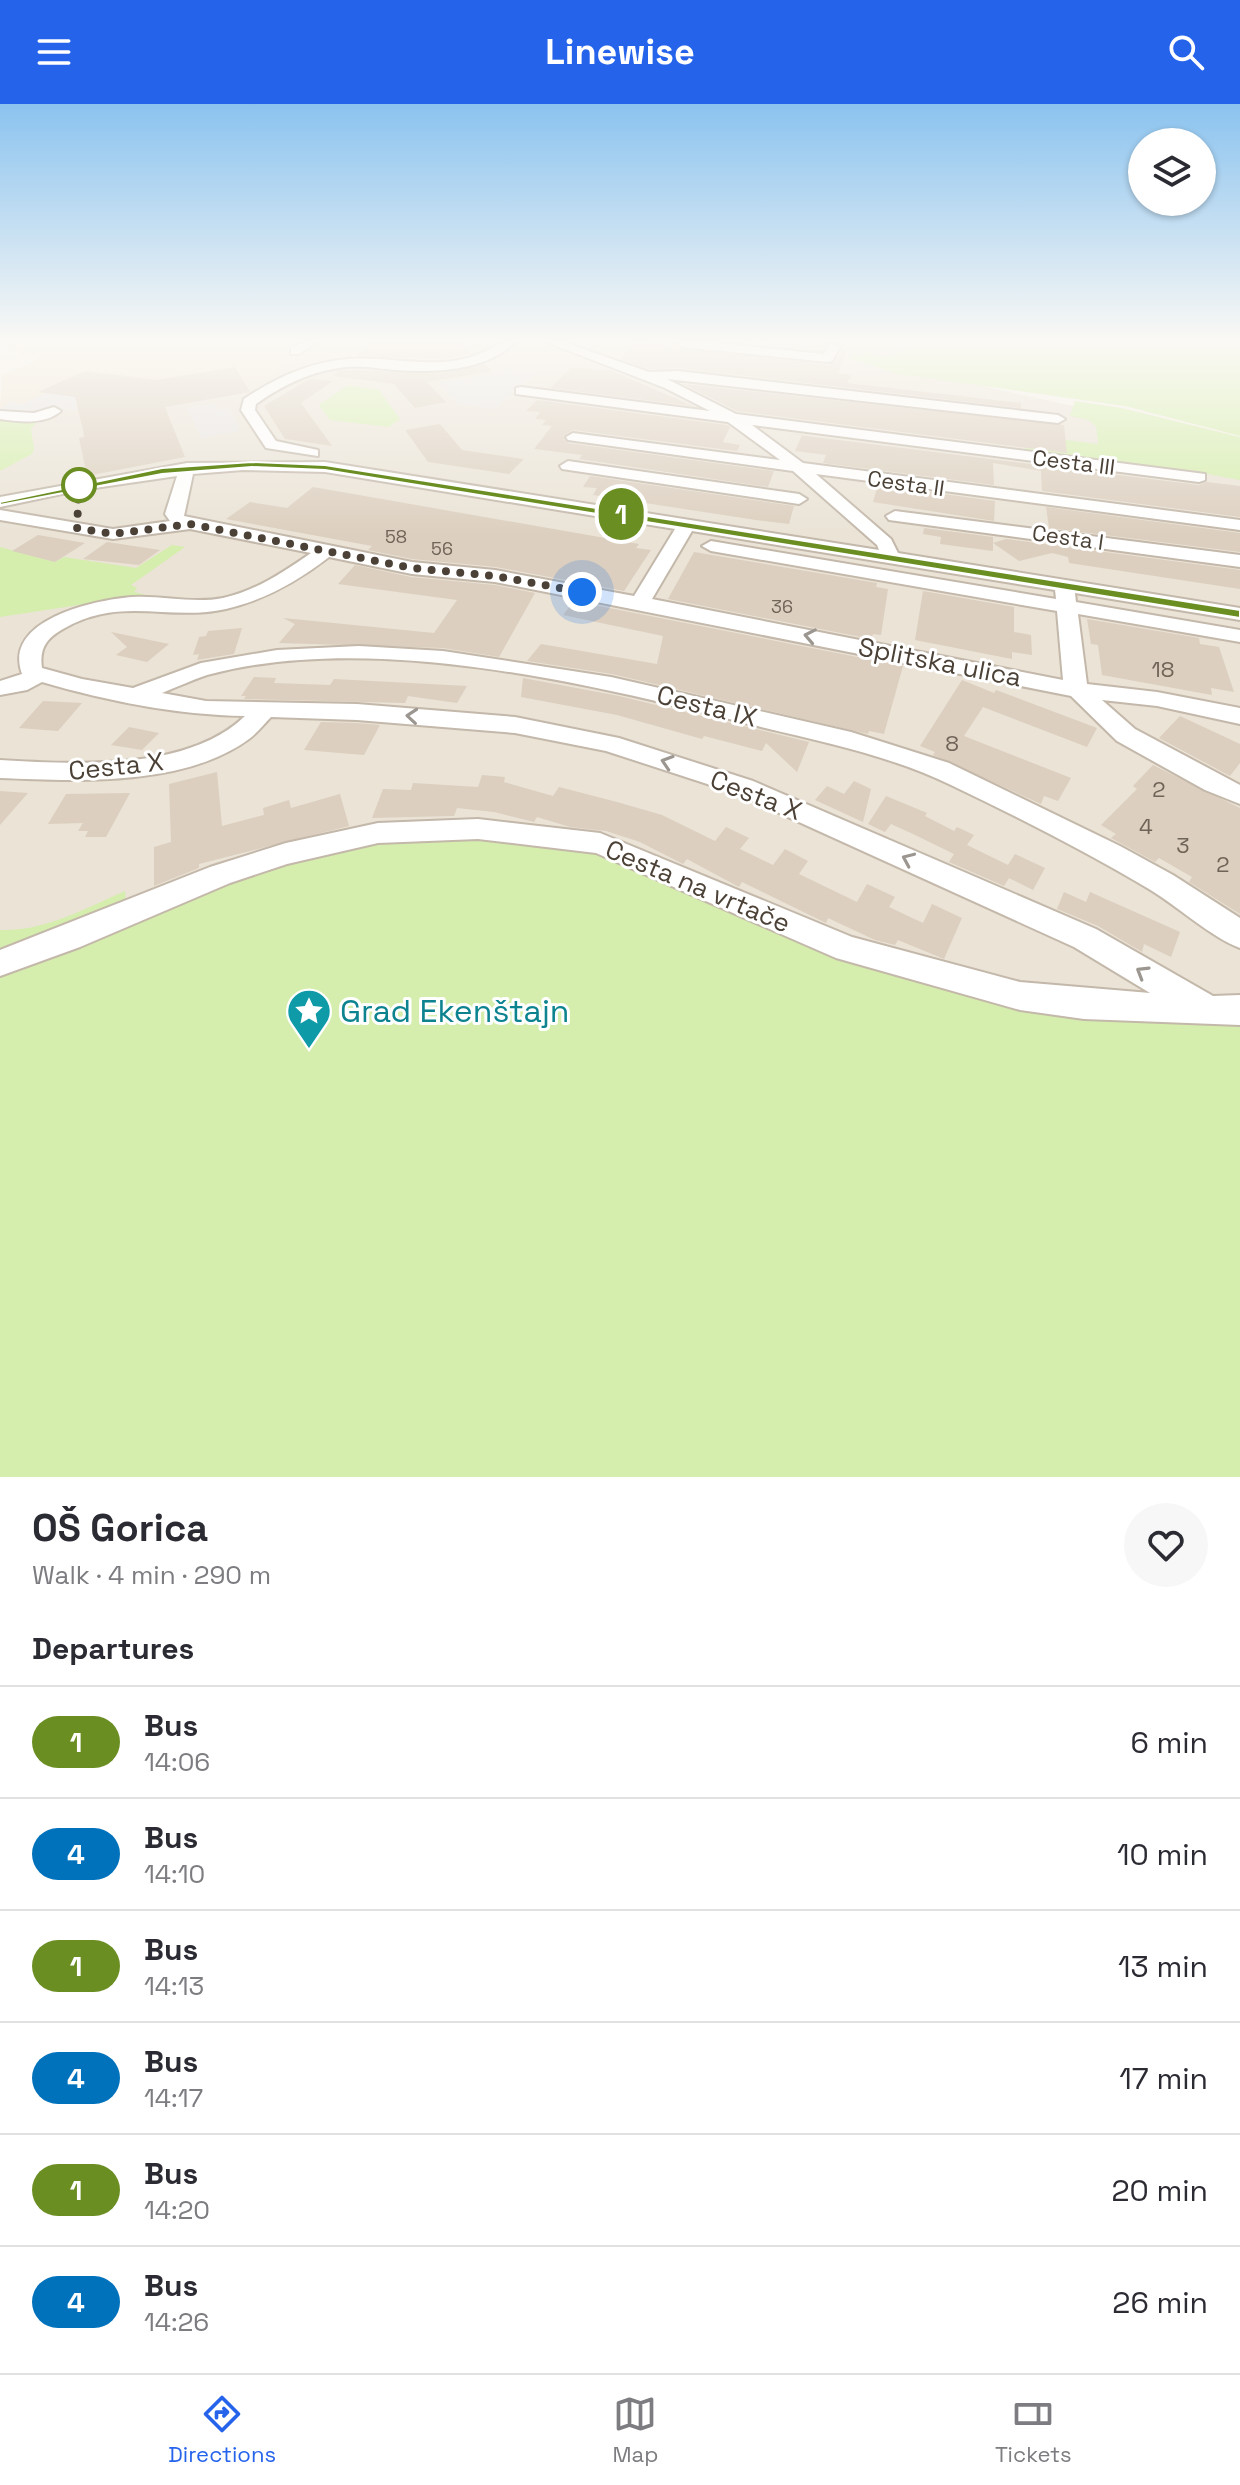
<!DOCTYPE html>
<meta charset="utf-8">
<style>
body{margin:0;font-family:"Space Grotesk",sans-serif;background:#f7f7f7;color:#2b2b33;height:100vh;display:flex;flex-direction:column;font-size:30px;white-space:nowrap}
*{box-sizing:border-box;margin:0}
p{font-size:26px;color:#7c7c81}
.icon{flex:none;width:44px;height:44px;fill:none;stroke:currentColor;stroke-width:2;stroke-linecap:round;stroke-linejoin:round}
.map{position:relative;height:1373px;overflow:hidden}
.panel{display:flex;flex-direction:column;background:#fff;flex:1}
.panel>*{flex:none}
.badge{padding:0 16px;border-radius:26px;font-size:28px;line-height:52px}
.fabs{position:absolute;left:1128px;top:24px;display:grid;gap:16px}
.fabs a{display:grid;place-items:center;width:88px;height:88px;border-radius:50%;background:#fff;box-shadow:0 2px 6px #0004;font-size:40px}
.you{position:absolute;width:40px;height:40px;margin:-20px;border:6px solid #fff;border-radius:50%;background:#1a73e8;box-shadow:0 0 0 12px #1a73e833}
.map>.badge{position:absolute;translate:-50% -50%;box-shadow:0 0 0 4px #fff}
h2{padding:0 32px;font-size:30px;line-height:72px}
.round{display:grid;place-items:center;flex:none;width:84px;height:84px;border-radius:42px;background:#f7f7f7}
.head{display:flex;align-items:center;justify-content:space-between;height:136px;padding:0 32px}
h1{font-size:38px;font-weight:800;line-height:60px}
ul{padding:0;list-style:none}
li{display:flex;align-items:center;gap:24px;height:112px;padding:0 32px;border-top:2px solid #e1e1e2}
li div{flex:1}
li b{display:block;font-size:30px}
li em{font-style:normal}
li .badge{min-width:88px;font-weight:700;text-align:center}
header{display:flex;justify-content:space-between;align-items:center;height:104px;padding:0 32px;background:#2563eb;color:#fff;font-size:36px;font-weight:800}
.dock{display:flex;justify-content:space-around;align-items:center;height:112px;border-top:2px solid #e1e1e2;background:#fff;font-size:22px;color:#7c7c81}
.dock a{display:grid;justify-items:center;gap:4px}
.dock .selected{color:#2563eb}
.map>svg:first-child{display:block}
.residential{fill:#eae3d6}
.education{fill:#f1e5d1}
.green{fill:#d5eead}
.parking{fill:#e7e4e1}
.building{fill:#dccfbf}
.lines{fill:none;stroke-linecap:round;stroke-linejoin:round}
.minor-casing{stroke:#c3b8aa;stroke-width:4}
.minor{fill:#fff;fill-rule:evenodd}
.oneway{stroke:#9c9690}
.line{fill:#6b8e23;stroke:#fff;stroke-width:2}
.walk{stroke:#4b4136;stroke-width:8;stroke-dasharray:0 14.4}
.stop-dot{fill:#fff;stroke:#6b8e23;stroke-width:4}
.labels{text-anchor:middle;dominant-baseline:central;stroke-width:6;stroke-linejoin:round;paint-order:stroke}
.far-number-label{font-size:18px;fill:#6f6458}
.far-street-label{font-size:22px;fill:#4b4136;stroke:#fff}
.number-label{font-size:22px;fill:#6f6458}
.street-label{font-size:26px;fill:#4b4136;stroke:#fff}
.near-culture-label{font-size:32px;fill:#0d838f;stroke:#fff;text-anchor:start}
</style>
<header><svg class="icon" aria-label="menu" viewBox="0 0 24 24"><path d="M4 6h16M4 12h16M4 18h16"/></svg>Linewise<svg class="icon" aria-label="search" viewBox="0 0 24 24"><circle cx="10" cy="10" r="6"/><path d="M15 15l6 6"/></svg></header>
<div class="map">
<svg width="1240" height="1373" viewBox="0 0 1240 1373">
<rect width="100%" height="100%" fill="#f6f1e9"/>
<!-- residential -->
<polygon class="residential" points="268,239 901,239 926,270 1240,338 1240,931 0,839 0,306 42,311 57,304 75,306 161,292 282,264"/>
<!-- education -->
<polygon class="education" points="5,239 268,239 282,264 266,273 75,306 57,304 42,311 0,305 2,271 40,255 23,252"/>
<!-- green -->
<g class="green">
<polygon points="922,239 1240,239 1240,332 1125,302 899,270 845,253 868,249 885,253"/>
<polygon points="348,281 379,286 400,315 389,323 330,316 319,301"/>
<polygon points="1075,297 1122,304 1240,333 1240,376 1196,368 1187,370 1025,348 1026,336 1042,333 1098,340 1096,322 1088,316 1070,312"/>
<polygon points="0,312 37,318 31,325 34,345 32,350 0,367"/>
<polygon points="172,441 185,443 131,481 137,484 134,488 150,492 146,495 118,495 0,513 0,443 55,458 64,453 136,464"/>
<polygon points="463,727 600,744 849,851 1240,914 1240,1373 0,1373 0,864 197,784 386,731"/>
<path d="M125 787 126 802 0 852V826C44 828 86 804 125 787Z"/>
</g>
<!-- parking -->
<g class="parking">
<polygon points="504,265 536,269 494,305 459,300 437,279 488,271"/>
<polygon points="45,289 140,295 75,306 57,304 42,311 0,305 11,298 23,300"/>
<polygon points="214,300 218,306 229,304 241,327 201,334 187,304"/>
</g>
<!-- building -->
<g class="building">
<polygon points="371,239 459,239 472,249 444,255 356,252"/>
<polygon points="635,239 828,261 835,258 842,246 847,247 838,269 852,271 847,279 1021,299 1021,304 678,264 649,265 620,255"/>
<polygon points="484,260 492,267 427,278 446,298 415,304 394,280 332,272 338,267 353,266 442,269"/>
<polygon points="235,263 250,288 165,303 185,353 87,372 79,334 84,333 83,326 75,293 38,288 85,267 156,276"/>
<polygon points="571,264 610,266 693,302 550,284"/>
<polygon points="309,275 333,277 301,299 332,342 285,335 264,302"/>
<polygon points="683,280 1064,321 1067,349 737,307"/>
<polygon points="537,296 727,321 730,323 723,338 740,341 737,347 573,326 563,332 568,339 774,367 768,383 579,355 582,351 534,345 552,322 542,321 546,316 535,315 540,308 526,307"/>
<polygon points="440,320 462,346 524,355 509,370 428,358 405,326"/>
<polygon points="783,329 1199,381 1207,378 1240,382 1240,413 1042,387 1041,367 993,359 994,381 823,359 826,351 795,347 802,331"/>
<polygon points="590,372 794,402 789,420 756,416 593,391 597,384 583,383"/>
<polygon points="878,381 995,397 994,417 873,398"/>
<polygon points="313,383 639,440 636,444 651,446 624,487 496,463 412,455 368,446 372,442 226,415 250,398 287,404"/>
<polygon points="1046,403 1240,429 1240,448 1049,424"/>
<polygon points="924,424 993,433 993,447 940,440 941,433 923,430"/>
<polygon points="38,431 85,439 55,458 12,447"/>
<polygon points="1006,435 1240,466 1240,485 1069,459 1068,453 1052,449 1019,457 993,439"/>
<polygon points="107,438 160,446 139,461 83,455"/>
<polygon points="694,448 877,479 876,483 888,485 881,531 873,530 871,535 668,495"/>
<polygon points="355,461 411,473 495,481 535,489 499,553 443,544 279,539 295,520 283,514 434,529 457,496 338,480"/>
<polygon points="923,487 1014,503 1014,528 1031,531 1032,551 1012,548 1012,555 915,536"/>
<polygon points="574,497 903,562 884,630 869,627 868,630 612,570 527,557 541,540 657,560 663,532 563,511"/>
<polygon points="1087,515 1199,534 1200,540 1219,543 1234,588 1211,584 1212,591 1102,571 1098,541 1091,540"/>
<polygon points="242,524 234,550 197,556 199,550 193,551 199,533 206,532 208,527"/>
<polygon points="111,528 169,540 147,558 116,551 127,543"/>
<polygon points="254,573 276,574 274,579 330,581 334,575 467,582 457,599 408,592 405,599 244,595 246,592 241,592"/>
<polygon points="523,574 619,592 809,638 797,668 766,639 762,647 704,632 702,635 617,611 521,593"/>
<polygon points="962,576 994,589 996,586 1097,624 1087,643 983,603 964,632 1071,674 1058,697 1044,692 1041,700 933,651 935,648 920,642"/>
<polygon points="43,597 82,599 58,627 19,624"/>
<polygon points="1180,612 1240,640 1240,659 1230,672 1159,634"/>
<polygon points="321,618 357,619 380,621 364,651 304,646"/>
<polygon points="129,623 159,629 142,646 111,641"/>
<polygon points="1153,661 1240,704 1240,810 1189,778 1192,773 1159,754 1155,758 1111,734 1116,730 1101,721 1137,685 1133,682"/>
<polygon points="217,668 222,722 264,711 263,704 289,696 291,704 340,690 349,722 199,760 199,764 154,782 154,743 171,738 169,680"/>
<polygon points="482,671 505,673 504,678 553,692 559,683 617,698 662,711 715,737 726,723 749,734 740,745 773,761 785,745 808,757 799,770 857,798 867,780 895,793 889,803 923,819 932,800 962,814 944,855 898,836 895,841 875,836 828,814 826,819 742,778 739,783 687,755 683,760 640,738 606,727 570,723 537,713 534,718 494,708 457,704 454,712 372,714 383,685 411,686 413,679 478,683"/>
<polygon points="854,677 871,685 863,718 815,696 827,682 844,690"/>
<polygon points="0,687 28,689 0,721"/>
<polygon points="130,689 106,733 85,733 88,727 78,727 83,719 48,720 66,690"/>
<polygon points="886,692 927,709 925,712 954,727 957,723 974,731 967,741 1008,761 1015,750 1045,764 1033,786 1009,774 1004,782 958,762 949,758 954,750 913,730 891,720 885,728 868,720"/>
<polygon points="1064,788 1086,798 1090,788 1180,828 1171,853 1144,840 1142,848 1098,822 1057,805"/>
</g>
<g class="lines">
<!-- minor casing -->
<g class="minor-casing">
<g id="minor">
<polygon points="301,239 316,239 299,250 291,250 291,244"/>
<path d="M500 239H514C486 267 433 269 396 266 380 265 363 261 347 263 313 266 283 281 256 300L255 306 276 337 318 346V352L266 344 241 306 244 295C275 274 310 258 348 255 402 251 449 273 500 239Z"/>
<path d="M549 239H566L649 268 678 267 1058 311 1065 315 1058 319 667 275 736 310 1205 370V376L1199 378 752 321 803 359 1240 416V426L816 370 891 435 898 449 1240 504V516L1075 489 1076 498 1240 526V538L1078 510 1087 580 1157 588 1240 604V620L1157 602 1102 596 1135 625 1240 681V700L1205 686 1117 637 1071 592 495 478 412 470 329 453C298 477 265 496 226 505 169 518 121 491 63 525 47 534 39 544 42 564L82 575 133 584 201 559 277 546 359 542 443 547 611 573 851 628 949 659 1120 742 1173 771 1240 814V844C1212 834 1176 801 1149 785 1085 747 1018 713 951 681 887 650 818 637 749 620 588 579 370 527 207 571 192 576 177 583 162 589L206 597 357 600 515 613 619 634 753 677 1096 825 1213 892 1240 891V921L1084 915 1020 906 836 854 596 749 478 735 378 739 287 760 230 779 80 843 0 872V846L210 763 286 739 378 719 478 715 600 729 852 833 1020 878 1150 889 1074 843 735 689 606 647 515 629 357 616 271 613C264 620 257 629 249 635 184 683 76 677 0 674V656C75 660 187 668 245 612 177 611 107 597 42 578L27 586 0 591V577L22 570C2 516 94 496 132 493 162 491 193 500 223 494 255 487 284 468 311 449L190 425 113 435 0 416V406L113 425 170 417 165 410 177 372 81 386 0 403V393L187 359 325 358 879 446 877 441 793 367 568 336 566 333 573 329 780 356 728 318 516 290V284L521 283 710 307 665 284ZM243 366 325 368 675 425 634 492 495 466 412 458 184 412 193 370ZM692 427 1055 486 1056 495 711 437 702 442 711 447 1057 507 1063 576 652 495Z"/>
<polygon points="677,239 717,239 824,250 830,240 840,243 832,257 828,258 683,243"/>
<path d="M54 303 61 307C45 321 20 318 0 315V307L34 309Z"/>
<polygon points="568,357 799,390 807,395 799,400 562,365 560,362"/>
<polygon points="895,407 1240,451 1240,463 889,416 886,412"/>
</g>
</g>
<!-- minor -->
<use href="#minor" class="minor"/>
</g>
<!-- one-way arrows -->
<defs><path id="oneway-chevron" d="M-2-3.5L2.5 0L-2 3.5" fill="none" stroke-width="1.6" stroke-linecap="round" stroke-linejoin="round" transform="scale(2)"/></defs>
<g class="oneway">
<use href="#oneway-chevron" transform="translate(810 532) rotate(-169)"/>
<use href="#oneway-chevron" transform="translate(412 612) rotate(-175)"/>
<use href="#oneway-chevron" transform="translate(667 658) rotate(-162)"/>
<use href="#oneway-chevron" transform="translate(908 755) rotate(-156)"/>
<use href="#oneway-chevron" transform="translate(1142 868) rotate(-149)"/>
</g>
<!-- sky -->
<linearGradient id="sky" x2="0" y2="1"><stop stop-color="#8bc3ef"/><stop offset="0.55" stop-color="#fbf9f5"/><stop offset="1" stop-color="#fbf9f5" stop-opacity="0"/></linearGradient>
<rect width="1240" height="431" fill="url(#sky)"/>
<!-- line -->
<polygon class="line" points="252,358 325,361 1240,506 1240,514 325,366 252,363 162,370 0,401 0,398 162,364"/>
<g class="lines">
<!-- walk -->
<polyline class="walk" points="79,381 77,424 113,430 190,420 412,464 495,472 582,488"/>
</g>
<!-- icons -->
<defs>
<g id="sight-pin" transform="scale(2.3)"><path d="M0 17L-7.5 6A9.5 9.5 0 1 1 7.5 6Z" fill="#0f9aa8" stroke="#fff"/><path d="M0-6L1.8-2.2L6-1.7L2.9 1.2L3.7 5.4L0 3.3L-3.7 5.4L-2.9 1.2L-6-1.7L-1.8-2.2Z" fill="#fff"/></g>
</defs>
<g fill-rule="evenodd">
<use href="#sight-pin" x="309" y="907"/>
</g>
<!-- markers -->
<circle class="stop-dot" cx="79" cy="381" r="16"/>
<g class="labels">
<!-- far-number labels -->
<g class="far-number-label">
<text x="396" y="432">58</text>
<text x="442" y="444">56</text>
<text x="782" y="502">36</text>
</g>
<!-- far-street labels -->
<g class="far-street-label">
<text transform="translate(1074 358) rotate(7)">Cesta III</text>
<text transform="translate(906 379) rotate(8)">Cesta II</text>
<text transform="translate(1068 433) rotate(8)">Cesta I</text>
</g>
<!-- number labels -->
<g class="number-label">
<text x="1163" y="565">18</text>
<text x="952" y="639">8</text>
<text x="1159" y="685">2</text>
<text x="1146" y="722">4</text>
<text x="1183" y="741">3</text>
<text x="1223" y="760">2</text>
</g>
<!-- street labels -->
<g class="street-label">
<text transform="translate(940 558) rotate(11)">Splitska ulica</text>
<text transform="translate(707 602) rotate(14)">Cesta IX</text>
<text transform="translate(116 662) rotate(-6)">Cesta X</text>
<text transform="translate(756 691) rotate(21)">Cesta X</text>
<text transform="translate(698 782) rotate(23)">Cesta na vrtače</text>
</g>
<!-- near-culture labels -->
<g class="near-culture-label">
<text x="340" y="907">Grad Ekenštajn</text>
</g>
</g>
</svg>
<div class="fabs">
<a><svg class="icon" aria-label="layers" viewBox="0 0 24 24"><path d="M12 4l9 5-9 5-9-5zM3 14l9 5 9-5"/></svg></a>
</div>
<div class="you" style="left:582px;top:488px"></div>
<b class="badge" style="left:621px;top:410px;background:#6b8e23;color:#fff">1</b>
</div>
<section class="panel">
<div class="head"><div><h1>OŠ Gorica</h1><p>Walk · 4 min · 290 m</p></div><a class="round"><svg class="icon" aria-label="heart" viewBox="0 0 24 24"><path d="M12 20l-8-8c-3-5 5-10 8-4 3-6 11-1 8 4z"/></svg></a></div>
<h2>Departures</h2>
<ul>
<li><span class="badge" style="background:#6b8e23;color:#fff">1</span><div><b>Bus</b><p>14:06</p></div><em>6 min</em></li>
<li><span class="badge" style="background:#0072bc;color:#fff">4</span><div><b>Bus</b><p>14:10</p></div><em>10 min</em></li>
<li><span class="badge" style="background:#6b8e23;color:#fff">1</span><div><b>Bus</b><p>14:13</p></div><em>13 min</em></li>
<li><span class="badge" style="background:#0072bc;color:#fff">4</span><div><b>Bus</b><p>14:17</p></div><em>17 min</em></li>
<li><span class="badge" style="background:#6b8e23;color:#fff">1</span><div><b>Bus</b><p>14:20</p></div><em>20 min</em></li>
<li><span class="badge" style="background:#0072bc;color:#fff">4</span><div><b>Bus</b><p>14:26</p></div><em>26 min</em></li>
</ul>
</section>
<nav class="dock">
<a class="selected"><svg class="icon" aria-label="directions" viewBox="0 0 24 24"><path d="M12 3l9 9-9 9-9-9zM9 14v-3h6M13 9l2 2-2 2"/></svg>Directions</a>
<a><svg class="icon" aria-label="map" viewBox="0 0 24 24"><path d="M3 6l6-2 6 2 6-2v14l-6 2-6-2-6 2zM9 4v14M15 6v14"/></svg>Map</a>
<a><svg class="icon" aria-label="tickets" viewBox="0 0 24 24"><path d="M3 7h18v10H3zM15 7v10"/></svg>Tickets</a>
</nav>
